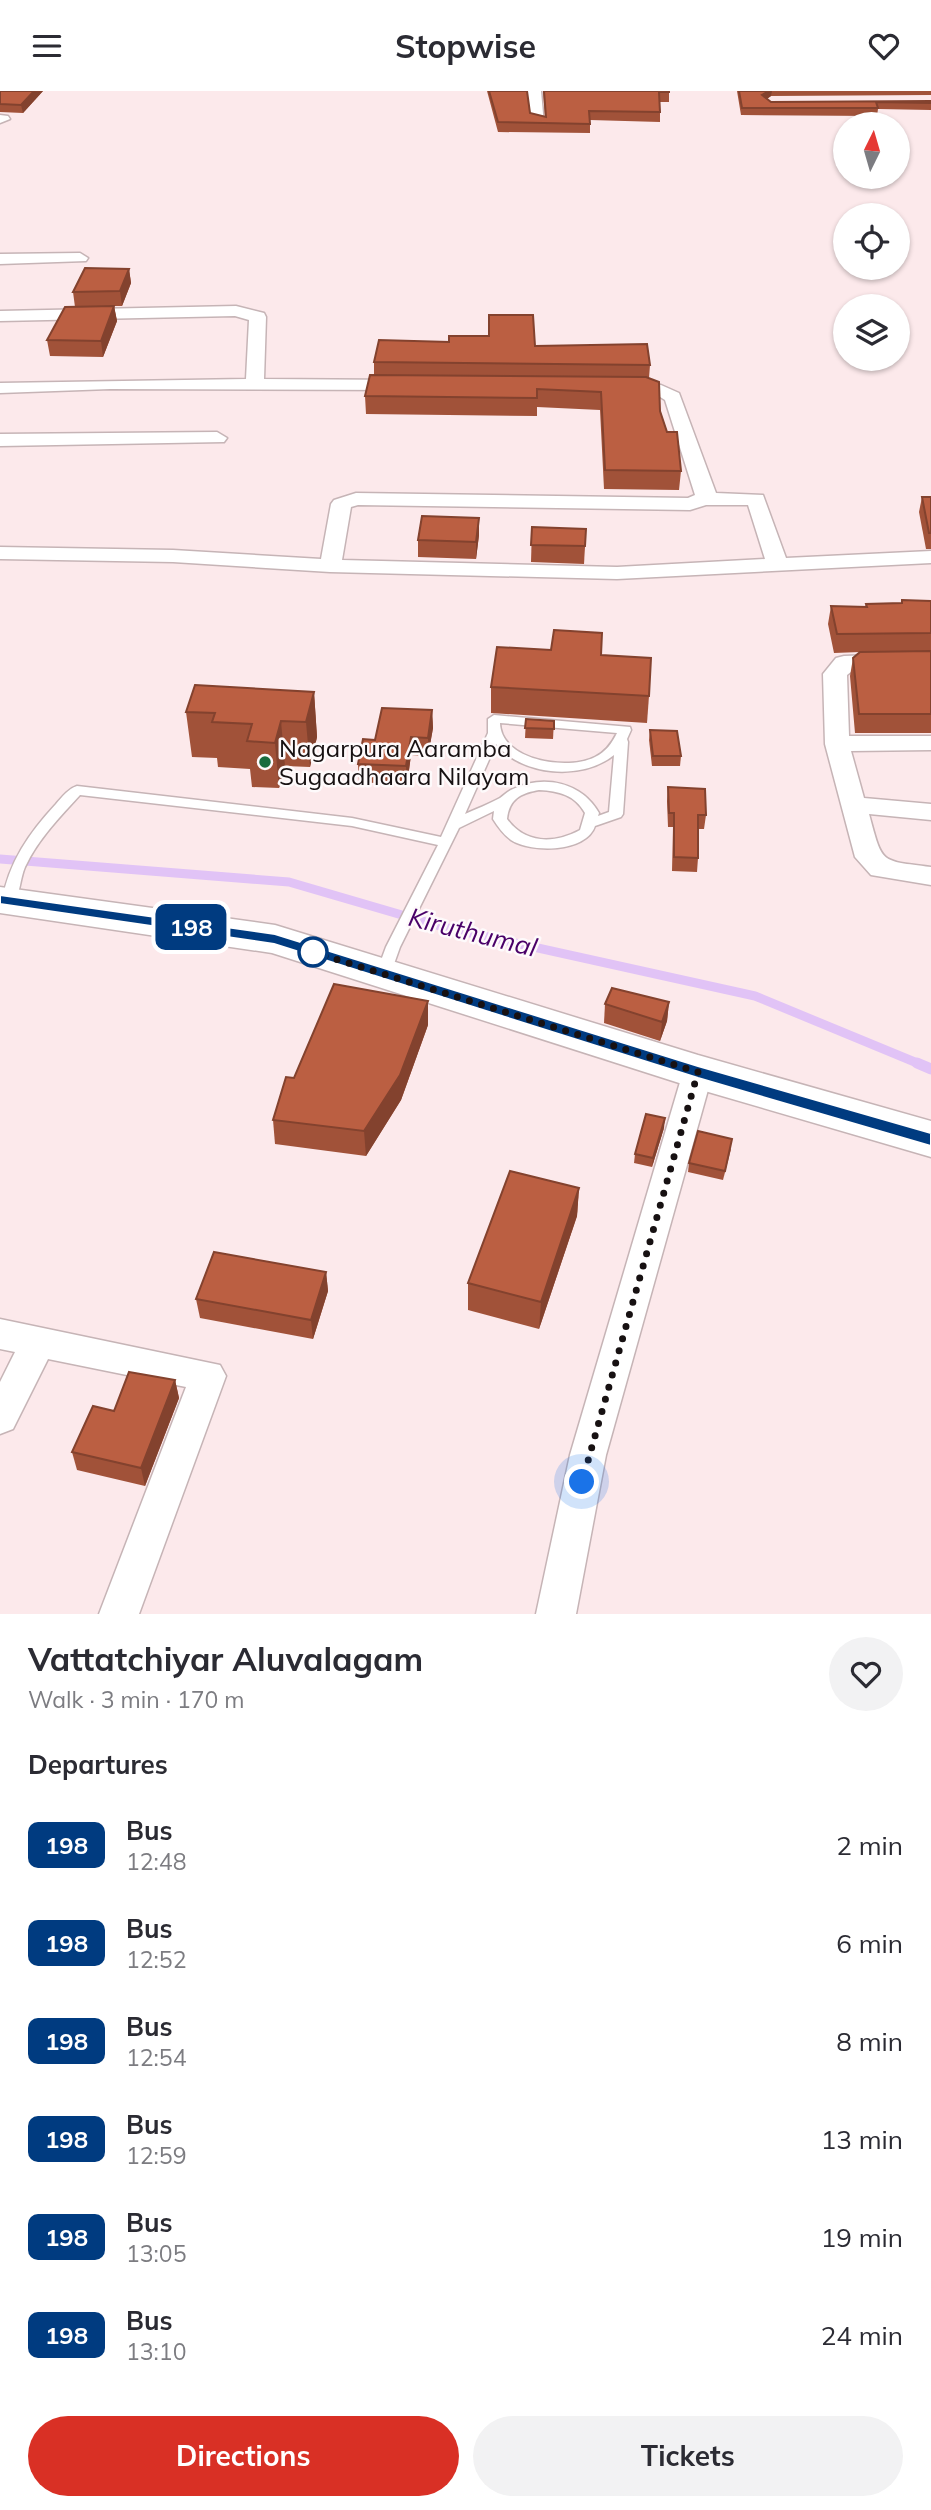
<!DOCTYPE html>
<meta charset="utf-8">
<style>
body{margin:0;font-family:Mulish,sans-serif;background:#f2f2f3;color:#2b2b33;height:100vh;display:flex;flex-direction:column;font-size:26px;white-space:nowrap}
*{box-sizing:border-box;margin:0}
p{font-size:23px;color:#7c7c81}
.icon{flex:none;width:38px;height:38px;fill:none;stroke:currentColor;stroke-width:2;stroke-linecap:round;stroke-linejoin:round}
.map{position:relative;height:1523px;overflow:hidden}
.panel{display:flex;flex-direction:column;background:#fff;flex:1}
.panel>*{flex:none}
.badge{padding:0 14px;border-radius:10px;font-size:24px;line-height:46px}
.needle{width:46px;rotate:5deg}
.tools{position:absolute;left:833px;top:21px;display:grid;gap:14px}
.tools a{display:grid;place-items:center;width:77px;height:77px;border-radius:50%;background:#fff;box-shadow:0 2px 5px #0004;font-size:35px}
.you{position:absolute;width:35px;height:35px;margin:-18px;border:5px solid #fff;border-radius:50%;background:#1a73e8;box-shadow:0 0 0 10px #1a73e833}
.map>.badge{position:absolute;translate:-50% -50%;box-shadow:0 0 0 4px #fff}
h2{padding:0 28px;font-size:26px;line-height:63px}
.round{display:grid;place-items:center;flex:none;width:74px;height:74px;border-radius:37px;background:#f2f2f3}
.head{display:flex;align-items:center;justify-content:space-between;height:119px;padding:0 28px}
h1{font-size:33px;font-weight:700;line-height:52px}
.button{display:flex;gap:14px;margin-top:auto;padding:14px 28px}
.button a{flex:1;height:80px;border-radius:42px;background:#d93025;color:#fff;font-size:28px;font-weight:700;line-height:80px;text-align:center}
.button a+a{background:#f2f2f3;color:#2b2b33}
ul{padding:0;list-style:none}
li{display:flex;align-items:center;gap:21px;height:98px;padding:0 28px}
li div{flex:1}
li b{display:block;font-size:26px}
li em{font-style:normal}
li .badge{min-width:77px;font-weight:700;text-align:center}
header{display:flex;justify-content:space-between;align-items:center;height:91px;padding:0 28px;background:#fff;font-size:32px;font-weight:700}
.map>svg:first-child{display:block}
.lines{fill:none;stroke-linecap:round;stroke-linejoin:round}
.stream-far1{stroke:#e1c3f6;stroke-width:9}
.stream{stroke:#e1c3f6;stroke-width:11}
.lane-casing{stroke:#c6b4b6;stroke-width:3}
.street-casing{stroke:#c6b4b6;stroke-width:3}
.primary-casing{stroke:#c6b4b6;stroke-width:3}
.lane{fill:#fff;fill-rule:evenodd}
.street{fill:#fff;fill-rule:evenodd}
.primary{fill:#fff;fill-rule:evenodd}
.wall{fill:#a15239}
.shaded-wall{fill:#83422e}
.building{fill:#bb5f42;stroke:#83422e;stroke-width:2}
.line{fill:#003b80;stroke:#fff;stroke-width:2}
.walk{stroke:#171112;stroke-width:7;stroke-dasharray:0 12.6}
.poi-dot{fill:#196c3e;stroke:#fefafb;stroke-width:2.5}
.stop-dot{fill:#fff;stroke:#003b80;stroke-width:3.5}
.labels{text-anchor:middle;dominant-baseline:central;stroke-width:5;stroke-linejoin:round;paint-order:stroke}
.poi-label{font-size:24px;fill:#171112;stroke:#fefafb;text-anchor:start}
.water-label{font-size:26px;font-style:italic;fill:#490068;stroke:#fefafb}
</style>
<header><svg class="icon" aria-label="menu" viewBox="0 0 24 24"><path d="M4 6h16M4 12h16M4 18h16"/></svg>Stopwise<svg class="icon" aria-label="heart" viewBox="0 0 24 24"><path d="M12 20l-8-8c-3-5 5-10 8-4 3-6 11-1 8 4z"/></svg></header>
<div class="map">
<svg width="931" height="1523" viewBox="0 0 931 1523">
<rect width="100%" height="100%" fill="#fce9eb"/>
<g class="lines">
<!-- stream-far1 -->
<polyline class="stream-far1" points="0,768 289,791 443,836 755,905 922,974"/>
<!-- stream -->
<polyline class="stream" points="917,972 931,978"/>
<!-- lane casing -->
<g class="lane-casing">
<path id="lane" d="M494 624 630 636 631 639 627 648 628 651 623 723 621 726 595 735C586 762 531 762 511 749 503 743 498 736 493 728L494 720 459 737 400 856 389 887H379L376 883 386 856 438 754 352 735 80 704C60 726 38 748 25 776 20 788 20 802 14 813H4L2 810C9 771 29 742 56 713 62 706 68 698 77 695L352 727 441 746 488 642V628ZM500 632 617 642C612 652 606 661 595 666 568 680 501 670 500 632ZM496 653C522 685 582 690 614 664L609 721 598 725 599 722C582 692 545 683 513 698 508 700 504 704 500 707 489 713 476 718 465 723ZM539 699C559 700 575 704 585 722L580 739C554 753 525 753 507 728 509 708 521 702 539 699Z"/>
</g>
<!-- street casing -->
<g class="street-casing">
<g id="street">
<polygon points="527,0 541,0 544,34 532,31"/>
<polygon points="0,24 8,25 10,28 0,32"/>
<polygon points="80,162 88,167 86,170 0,173 0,163"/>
<polygon points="236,215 264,222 266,226 264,288 404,289 413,294 404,299 110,298 0,302 0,292 246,288 249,229 235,225 0,230 0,220"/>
<path d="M624 291 661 294 679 302 716 402 763 404 786 467 931 460V472L617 488 330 481 173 471 0 468V456L173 459 321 468 331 413 334 409 356 402 688 407 695 404 665 309 657 304 618 300 615 296 618 292ZM358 414 690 419 706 414H748L765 468 617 476 342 469 351 416Z"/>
<polygon points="217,341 227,347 224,351 0,355 0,343"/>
<path d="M931 562V576L856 577 847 584 849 645H931V659L851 660 864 707 931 713V729L869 723C883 774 879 769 931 776V794L871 784 855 766 825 653 823 583 836 567 844 565Z"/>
<polygon points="698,970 709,973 713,981 606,1364 576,1523 536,1523 570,1364 683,981 687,973"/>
<polygon points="0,1228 220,1274 226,1285 139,1523 99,1523 186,1296 48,1268 13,1338 0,1343 0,1291 15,1261 0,1258"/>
</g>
</g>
<!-- primary casing -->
<g class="primary-casing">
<polygon id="primary" points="0,796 275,834 698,964 931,1030 931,1066 698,998 272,862 0,822"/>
</g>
<!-- lane -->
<use href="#lane" class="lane"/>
<!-- street -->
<use href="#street" class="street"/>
<!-- primary -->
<use href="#primary" class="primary"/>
</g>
<!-- wall -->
<g class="wall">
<polygon points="0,0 43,0 23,22 0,21"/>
<polygon points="487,0 527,0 530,22 545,26 543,0 669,0 669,11 660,11 660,31 590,29 590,42 498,41"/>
<polygon points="737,0 931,0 931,4 771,5 767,8 771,11 931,10 931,19 878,18 877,25 741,24"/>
<polygon points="129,178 131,192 122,215 114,215 117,230 103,266 50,265 47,249 75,216 73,201"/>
<polygon points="449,251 535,255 650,274 649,287 667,341 681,380 679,399 604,398 600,319 537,316 537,325 366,323 365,305 374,284 374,271"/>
<polygon points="922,406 931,406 931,458 926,458 919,421"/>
<polygon points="479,427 479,444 476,468 418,466 418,449"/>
<polygon points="532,436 586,438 584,473 531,471"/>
<polygon points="902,509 931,510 931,642 855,642 850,585 853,567 860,561 834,562 828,533 831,515 865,516 866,513 901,512"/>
<polygon points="601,564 649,605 647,632 491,622 491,596"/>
<polygon points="314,601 317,646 310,676 285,675 279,697 252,696 250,678 218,676 217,667 192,666 186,621"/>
<polygon points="432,619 433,637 428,665 411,664 407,694 359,691 358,673 375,649"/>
<polygon points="526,628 554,630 553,648 525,647"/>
<polygon points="650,639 681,665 680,675 652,675 649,649"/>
<polygon points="668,696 706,724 704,738 698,738 698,767 697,781 672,780 673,736 668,736 667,710"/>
<polygon points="669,911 667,930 660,950 604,932 605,913"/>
<polygon points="428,934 401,1009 366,1065 275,1053 273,1029 294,987"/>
<polygon points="664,1037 652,1076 634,1072 635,1063"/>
<polygon points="731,1058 723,1089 688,1081 689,1072"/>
<polygon points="579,1097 577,1125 539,1238 468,1219 468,1192"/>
<polygon points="326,1181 328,1200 313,1248 200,1227 196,1208"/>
<polygon points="175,1289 179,1307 145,1395 77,1379 72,1361 114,1320"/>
</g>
<!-- shaded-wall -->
<g class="shaded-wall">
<polygon points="34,0 43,0 23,22 21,14"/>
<polygon points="769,0 772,0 771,5 762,11 762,4"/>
<polygon points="129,178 131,192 122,215 120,200"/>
<polygon points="114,215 117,230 103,266 101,250"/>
<polygon points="479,427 479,444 476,468 476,451"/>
<polygon points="314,601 317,646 310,676 306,631"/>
<polygon points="432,619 433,637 428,665 428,647"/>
<polygon points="281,630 285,675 279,697 275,652"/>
<polygon points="411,646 411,664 407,694 406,675"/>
<polygon points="428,910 428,934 401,1009 366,1065 364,1040"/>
<polygon points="669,911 667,930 660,950 662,931"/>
<polygon points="665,1027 664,1037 652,1076 653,1067"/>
<polygon points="579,1097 577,1125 539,1238 541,1211"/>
<polygon points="326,1181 328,1200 313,1248 311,1229"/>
<polygon points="175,1289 179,1307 145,1395 141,1377"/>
</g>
<!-- building -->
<g class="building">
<polygon points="0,0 34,0 21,14 0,13"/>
<polygon points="489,0 527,0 530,22 546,26 544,0 669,0 669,1 659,1 660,21 589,20 590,33 498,31"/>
<polygon points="739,0 769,0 762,4 771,11 931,10 931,12 876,11 878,17 742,17"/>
<polygon points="85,177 129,178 120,200 73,201"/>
<polygon points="114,215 101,250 47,249 65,216"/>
<polygon points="489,224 533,224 535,255 647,253 650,274 374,271 379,249 449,251 449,245 489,245"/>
<polygon points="370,284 646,286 659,291 660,320 667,341 677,341 681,380 605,379 601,301 537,298 537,307 365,305"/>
<polygon points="922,406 931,406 931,442 929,442"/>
<polygon points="422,425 479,427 476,451 418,449"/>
<polygon points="532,436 586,438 585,455 531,454"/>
<polygon points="902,509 931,510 931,542 837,543 831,515 867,516 866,513 902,512"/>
<polygon points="554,539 602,542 601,564 651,567 649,605 491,596 497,556 551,559"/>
<polygon points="931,560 931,623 859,623 853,567 860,561"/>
<polygon points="195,594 314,601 306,631 281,630 275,652 247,650 252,633 212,631 215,622 186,621"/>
<polygon points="382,617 432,619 428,647 411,646 406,675 358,673 363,648 375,649"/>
<polygon points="526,628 554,630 554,638 525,637"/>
<polygon points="650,639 677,640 681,665 653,665"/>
<polygon points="668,696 705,698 706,724 698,724 698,767 674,766 674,722 669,722"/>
<polygon points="334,893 428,910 400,984 364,1040 273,1029 286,986 294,987"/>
<polygon points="612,897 669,911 662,931 605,913"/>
<polygon points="646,1023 665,1027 653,1067 635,1063"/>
<polygon points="698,1040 732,1048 725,1080 689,1072"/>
<polygon points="510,1080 579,1097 541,1211 468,1192"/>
<polygon points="214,1161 326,1181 311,1229 196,1208"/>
<polygon points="129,1281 175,1289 141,1377 72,1361 93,1315 114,1320"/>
</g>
<!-- line -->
<polygon class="line" points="0,804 275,843 698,975 931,1042 931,1055 698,987 274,853 0,813"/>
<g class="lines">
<!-- walk -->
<polyline class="walk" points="313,861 698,981 582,1391"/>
</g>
<!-- markers -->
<circle class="poi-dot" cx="265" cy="671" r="7"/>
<circle class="stop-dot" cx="313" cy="861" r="14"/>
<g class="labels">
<!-- poi labels -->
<g class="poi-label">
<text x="279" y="657">Nagarpura Aaramba<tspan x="279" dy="28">Sugaadhaara Nilayam</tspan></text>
</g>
<!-- water labels -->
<g class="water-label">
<text transform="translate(473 841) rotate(14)">Kiruthumal</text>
</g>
</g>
</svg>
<div class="tools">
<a><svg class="needle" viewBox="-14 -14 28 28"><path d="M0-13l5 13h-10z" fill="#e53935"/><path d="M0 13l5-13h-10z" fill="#7c7c81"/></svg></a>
<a><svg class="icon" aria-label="locate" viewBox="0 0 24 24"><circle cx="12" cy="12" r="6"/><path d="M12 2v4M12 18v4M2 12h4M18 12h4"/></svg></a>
<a><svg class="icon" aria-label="layers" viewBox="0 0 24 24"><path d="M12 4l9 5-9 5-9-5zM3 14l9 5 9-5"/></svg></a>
</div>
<div class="you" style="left:582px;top:1391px"></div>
<b class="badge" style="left:191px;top:836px;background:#003b80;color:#fff">198</b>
</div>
<section class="panel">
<div class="head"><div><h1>Vattatchiyar Aluvalagam</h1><p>Walk · 3 min · 170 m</p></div><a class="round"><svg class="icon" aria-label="heart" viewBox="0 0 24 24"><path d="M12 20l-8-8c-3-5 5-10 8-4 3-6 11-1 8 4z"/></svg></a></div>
<h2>Departures</h2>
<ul>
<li><span class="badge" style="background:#003b80;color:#fff">198</span><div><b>Bus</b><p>12:48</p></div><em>2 min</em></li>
<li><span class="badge" style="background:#003b80;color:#fff">198</span><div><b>Bus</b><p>12:52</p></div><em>6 min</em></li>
<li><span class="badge" style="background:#003b80;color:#fff">198</span><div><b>Bus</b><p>12:54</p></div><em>8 min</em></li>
<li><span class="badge" style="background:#003b80;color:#fff">198</span><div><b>Bus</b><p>12:59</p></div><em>13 min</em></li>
<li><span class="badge" style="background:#003b80;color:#fff">198</span><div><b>Bus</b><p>13:05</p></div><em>19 min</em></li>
<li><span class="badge" style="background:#003b80;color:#fff">198</span><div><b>Bus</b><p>13:10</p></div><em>24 min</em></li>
</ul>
<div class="button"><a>Directions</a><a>Tickets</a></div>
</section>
